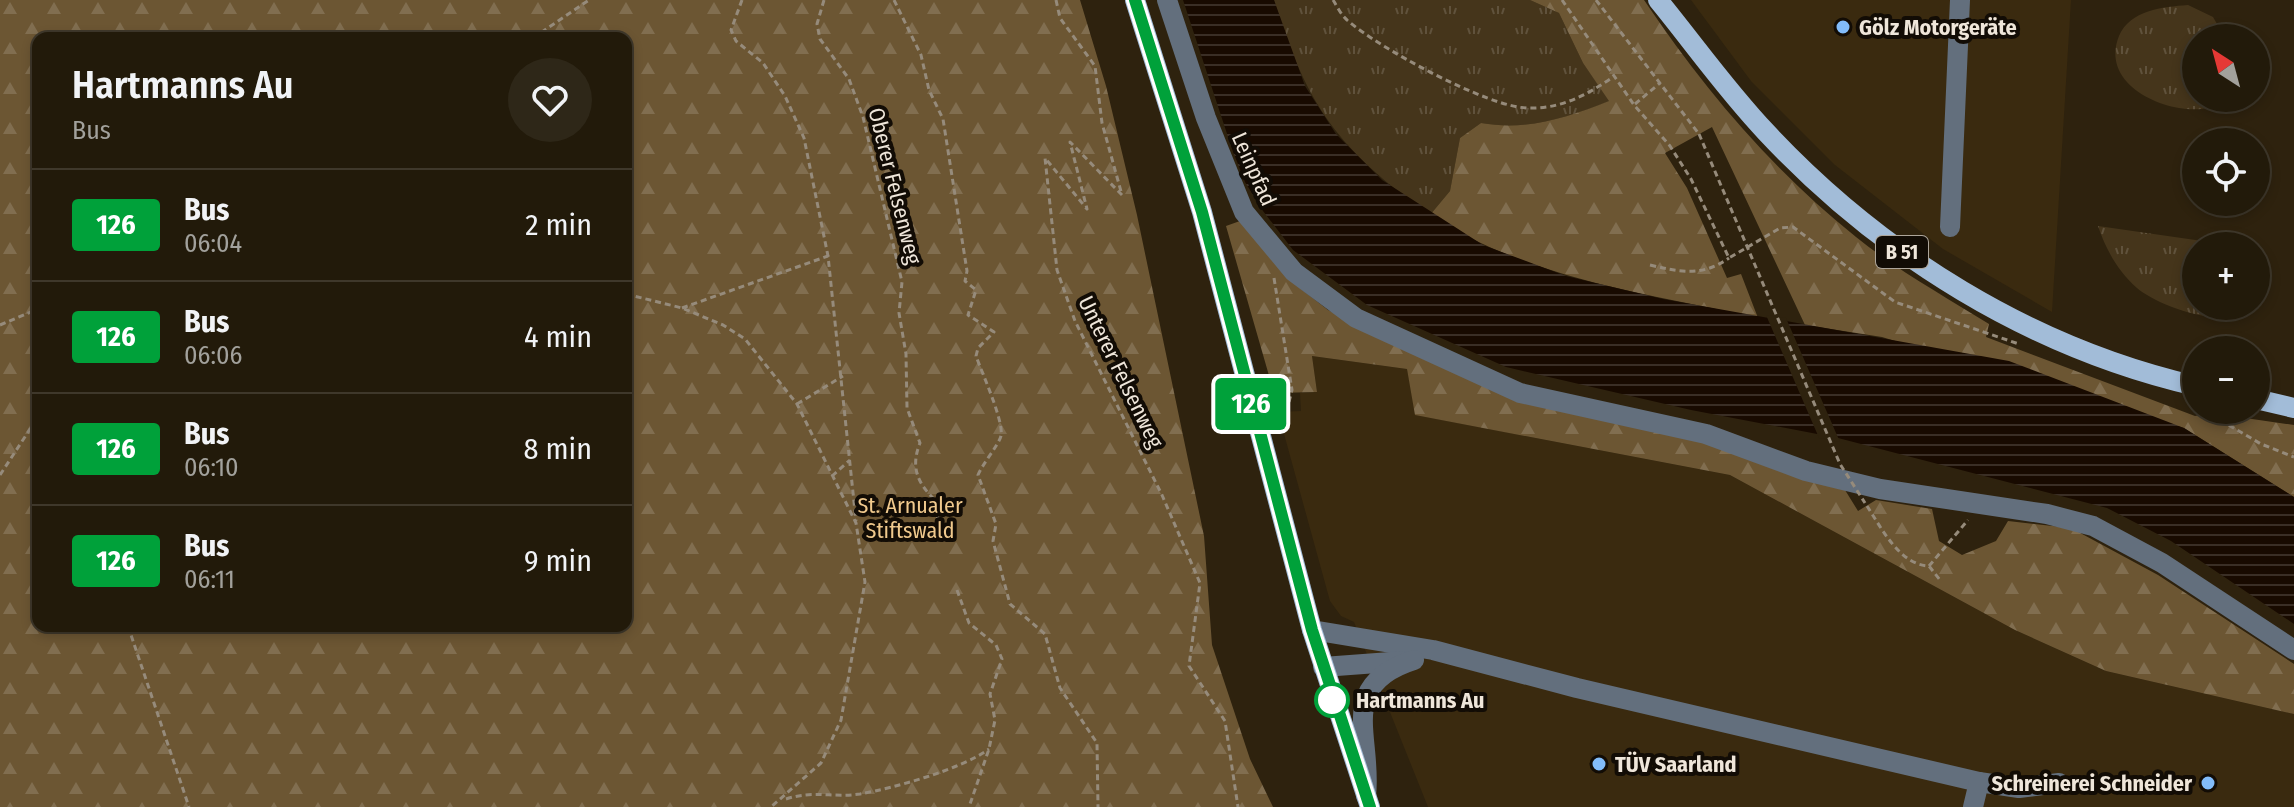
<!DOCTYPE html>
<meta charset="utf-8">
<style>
body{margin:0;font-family:"Fira Sans Condensed",sans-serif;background:#2e2718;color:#f1f3f6;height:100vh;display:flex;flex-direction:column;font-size:30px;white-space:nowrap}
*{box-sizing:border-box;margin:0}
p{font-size:26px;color:#a2a19c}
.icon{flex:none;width:44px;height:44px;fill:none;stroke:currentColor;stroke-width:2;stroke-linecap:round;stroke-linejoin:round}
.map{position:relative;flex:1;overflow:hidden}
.drawer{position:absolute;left:32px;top:32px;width:600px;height:600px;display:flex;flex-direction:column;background:#221a0a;border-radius:16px;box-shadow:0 4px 12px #0003,0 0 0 2px #3f382b}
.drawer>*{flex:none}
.badge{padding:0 16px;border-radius:6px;font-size:28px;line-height:52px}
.needle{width:52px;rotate:324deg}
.buttons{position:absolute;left:2182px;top:24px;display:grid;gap:16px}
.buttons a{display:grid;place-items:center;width:88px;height:88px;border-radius:50%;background:#221a0a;box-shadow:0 4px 12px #0003,0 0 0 2px #3f382b;font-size:40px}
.map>.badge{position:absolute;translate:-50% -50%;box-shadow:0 0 0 4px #fff}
.round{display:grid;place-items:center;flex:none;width:84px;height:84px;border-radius:42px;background:#2e2718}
.headline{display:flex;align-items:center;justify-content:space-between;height:136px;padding:0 40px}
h1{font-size:38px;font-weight:600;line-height:60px}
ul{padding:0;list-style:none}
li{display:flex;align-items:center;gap:24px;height:112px;padding:0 40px;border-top:2px solid #3f382b}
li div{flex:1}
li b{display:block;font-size:30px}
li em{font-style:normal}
li .badge{min-width:88px;font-weight:700;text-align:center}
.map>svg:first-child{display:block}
.built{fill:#3a2a0f}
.grass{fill:url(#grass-tufts)}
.forest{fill:url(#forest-firs);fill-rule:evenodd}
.water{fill:url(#water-rules)}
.pier{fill:#2e220e}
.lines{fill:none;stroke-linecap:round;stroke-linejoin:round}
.path{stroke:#968b7b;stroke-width:3;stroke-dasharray:6 4;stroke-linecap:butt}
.minor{stroke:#636f7d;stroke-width:20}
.major{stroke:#a2bcd8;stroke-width:20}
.path-bridge{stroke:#968b7b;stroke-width:3;stroke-dasharray:6 4;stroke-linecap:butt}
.line-casing{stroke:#fff;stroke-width:18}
.line{stroke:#00a13a;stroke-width:12}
.poi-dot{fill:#82bcfa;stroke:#120c05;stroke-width:3}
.stop-dot{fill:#fff;stroke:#00a13a;stroke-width:4}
.labels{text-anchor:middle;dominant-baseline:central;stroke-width:8;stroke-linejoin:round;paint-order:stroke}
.shield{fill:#120c05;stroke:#ada59a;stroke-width:2}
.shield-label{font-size:20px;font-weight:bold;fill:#efe6da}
.poi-label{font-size:22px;font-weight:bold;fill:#efe6da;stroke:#120c05;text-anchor:start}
.street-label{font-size:22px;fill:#efe6da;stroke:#120c05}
.park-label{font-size:22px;fill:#f0c98d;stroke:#120c05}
.stop-label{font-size:22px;font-weight:bold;fill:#efe6da;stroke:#120c05;text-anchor:start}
</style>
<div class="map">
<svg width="2294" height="807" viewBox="0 0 2294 807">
<defs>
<pattern id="grass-tufts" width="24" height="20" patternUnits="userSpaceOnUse" patternTransform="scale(2)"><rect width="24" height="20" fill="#45351b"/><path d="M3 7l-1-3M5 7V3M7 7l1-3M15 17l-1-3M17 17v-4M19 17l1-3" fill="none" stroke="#60523c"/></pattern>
<pattern id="forest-firs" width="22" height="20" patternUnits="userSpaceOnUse" patternTransform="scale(2)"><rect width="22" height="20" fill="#6c5633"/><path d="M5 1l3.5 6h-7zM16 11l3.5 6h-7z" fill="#816e50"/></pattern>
<pattern id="water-rules" width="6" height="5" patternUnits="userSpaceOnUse" patternTransform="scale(2)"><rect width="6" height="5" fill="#180a00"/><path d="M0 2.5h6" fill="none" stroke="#3a2e25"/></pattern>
</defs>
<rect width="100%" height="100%" fill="#2e220e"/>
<!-- built -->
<g class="built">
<polygon points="1691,0 2071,0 2052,312 1943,249 1835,165 1751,81"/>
<polygon points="1312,356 1407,369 1416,415 1730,475 2015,630 2106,671 2294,714 2294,807 1428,807 1354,622 1341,616 1330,601 1278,412 1301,411 1300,393 1317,392"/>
</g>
<!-- grass -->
<g class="grass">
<path d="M1274 0H1530L1559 13 1583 63 1610 101C1566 118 1527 131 1481 123L1460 138 1450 191 1430 215C1339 150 1307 107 1274 0Z"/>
<path d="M2188 5 2213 17 2225 38H2196V98H2224C2206 127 2094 98 2119 36 2130 10 2163 7 2188 5Z"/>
<path d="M2098 226 2223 244 2196 246V306H2244C2227 333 2155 304 2137 288 2118 271 2106 250 2098 226Z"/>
</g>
<!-- forest -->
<g class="forest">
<path d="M0 0H1080L1106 86 1137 215 1204 536 1212 645 1250 759 1273 807H0ZM38 38H626V626H38Z"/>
<path d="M1530 0H1644C1704 89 1771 169 1856 237 1897 270 1944 296 1989 324L1986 337 2195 416 2211 413 2294 425V497L2184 428 1882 337 1805 325 1712 127 1665 153 1687 188 1727 278 1741 274 1758 318C1646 293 1529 279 1430 215L1450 191 1460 138 1481 123C1527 131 1566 118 1609 101L1583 63 1559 13Z"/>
<polygon points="1240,221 1301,289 1328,310 1417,354 1669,430 1845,490 1858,511 1876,500 1932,509 1939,541 1962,555 1996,541 2008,521 2071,528 2158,575 2294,664 2294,714 2106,671 2015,630 1730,475 1415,415 1407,369 1312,356 1317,392 1274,393 1226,226"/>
</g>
<!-- water -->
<polygon class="water" points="1183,0 1274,0 1305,86 1336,134 1382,180 1483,245 1566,276 1663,299 2009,361 2184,428 2294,497 2294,624 2171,541 2107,508 1838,438 1691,410 1506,367 1367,305 1293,250 1263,211 1245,182 1232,149"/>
<!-- pier -->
<polygon class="pier" points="1766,315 1786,318 1840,442 1819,438"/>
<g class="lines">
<!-- path -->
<g class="path">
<polyline points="742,0 731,30 736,41 763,63 785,96 804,138 828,256"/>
<path d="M824 0 817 24 820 39 849 79 863 117 902 282 899 313 906 354 907 408 920 443C910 468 918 484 936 501L938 523"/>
<path d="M894 0 921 55 929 90 943 119 967 271 965 281 976 290 968 315 994 332 978 348 976 356C982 373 1004 421 1001 436 998 446 983 463 978 475L996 524 993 541 1010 604 1045 634 1060 688 1097 743 1098 807"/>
<polyline points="1056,0 1060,18 1095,66 1102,123 1122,195 1070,142 1087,209 1045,158 1057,270 1075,321 1162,495 1200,583 1189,666 1225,721 1238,807"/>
<path d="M1333 0C1337 6 1341 15 1347 20 1377 47 1489 108 1528 108 1561 109 1587 95 1613 77"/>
<polyline points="1562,0 1634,105 1670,146 1691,179 1729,258 1780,228 1793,227 1895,302 2019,344"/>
<polyline points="1596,0 1699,134"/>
<polyline points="533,38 589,0"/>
<polyline points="1635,104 1660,83"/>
<path d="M1650 265C1680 272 1702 277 1729 258"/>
<polyline points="1274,278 1292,390 1289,402"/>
<polyline points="626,294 682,308 723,325 745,339 797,404 856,523 865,582 841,720 821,763 771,807"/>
<polyline points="682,308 828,256 856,521"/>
<polyline points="0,325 38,309"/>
<polyline points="797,404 843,376"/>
<polyline points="2203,410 2261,444 2294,457"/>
<polyline points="0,475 38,417"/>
<polyline points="832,476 850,460"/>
<path d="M1867 506C1882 529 1900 565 1929 566L1940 580"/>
<polyline points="1929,566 1968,520"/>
<polyline points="957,590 969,623 996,645 1002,659 990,694 995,720 989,749 969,807"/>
<polyline points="128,626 189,807"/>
<path d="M786 799C814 790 834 798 860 794 894 788 962 769 989 749"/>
</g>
<!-- minor -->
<g class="minor">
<polyline points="1167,0 1206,118 1244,212 1294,272 1356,318 1520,393 1706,434 1806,471 1880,489 2047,514 2093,526 2162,563 2294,650"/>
<polyline points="1950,227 1960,0"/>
<polyline points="1312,630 1433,650 1577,688 1979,782 2019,788 2059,783"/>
<polyline points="1323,667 1404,661"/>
<path d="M1366 796C1373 738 1335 685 1414 660"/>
<polyline points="1973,807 1979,782"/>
</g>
<!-- major -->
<g class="major">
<polyline points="1135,0 1202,212 1312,630 1370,807"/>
<path d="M1658 0C1694 44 1727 91 1766 132 1881 255 2031 348 2196 386"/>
<polyline points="2256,399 2294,408"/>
</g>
<!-- path-bridge -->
<polyline class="path-bridge" points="1699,134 1840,464 1865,503"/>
</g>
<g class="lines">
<!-- line casing -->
<g class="line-casing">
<polyline id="line" points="1135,0 1202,212 1312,630 1370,807"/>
</g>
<!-- line -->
<use href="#line" class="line"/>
</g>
<!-- markers -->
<g class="poi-dot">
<circle cx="1843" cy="27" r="8"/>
<circle cx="1599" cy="764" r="8"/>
<circle cx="2208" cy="783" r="8"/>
</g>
<circle class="stop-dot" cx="1332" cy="700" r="16"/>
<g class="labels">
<!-- shield labels -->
<rect class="shield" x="1876" y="236" width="52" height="32" rx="6"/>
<g class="shield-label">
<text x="1902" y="252">B 51</text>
</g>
<!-- poi labels -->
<g class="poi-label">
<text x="1859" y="27">Gölz Motorgeräte</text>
<text x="1615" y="764">TÜV Saarland</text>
<text x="2192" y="783" text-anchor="end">Schreinerei Schneider</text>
</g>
<!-- street labels -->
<g class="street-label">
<text transform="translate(1254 169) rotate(66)">Leinpfad</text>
<text transform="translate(895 186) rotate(76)">Oberer Felsenweg</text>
<text transform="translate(1121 372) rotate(64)">Unterer Felsenweg</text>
</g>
<!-- park labels -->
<g class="park-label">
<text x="910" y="505">St. Arnualer<tspan x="910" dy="25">Stiftswald</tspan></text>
</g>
<!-- stop labels -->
<g class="stop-label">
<text x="1356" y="700">Hartmanns Au</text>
</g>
</g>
</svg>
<div class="buttons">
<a><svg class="needle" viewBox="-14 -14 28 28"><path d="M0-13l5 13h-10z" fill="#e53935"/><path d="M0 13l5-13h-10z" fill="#a2a19c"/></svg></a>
<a><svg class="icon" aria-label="locate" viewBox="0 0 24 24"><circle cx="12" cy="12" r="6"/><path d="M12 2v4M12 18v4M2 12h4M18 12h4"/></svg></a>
<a>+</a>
<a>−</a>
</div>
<b class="badge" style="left:1251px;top:404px;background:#00a13a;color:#fff">126</b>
<section class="drawer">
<div class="headline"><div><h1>Hartmanns Au</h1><p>Bus</p></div><a class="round"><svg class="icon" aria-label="heart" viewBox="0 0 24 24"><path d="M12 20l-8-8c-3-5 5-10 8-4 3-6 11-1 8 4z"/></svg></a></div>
<ul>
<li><span class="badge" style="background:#00a13a;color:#fff">126</span><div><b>Bus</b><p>06:04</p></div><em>2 min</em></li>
<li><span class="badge" style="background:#00a13a;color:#fff">126</span><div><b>Bus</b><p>06:06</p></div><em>4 min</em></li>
<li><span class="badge" style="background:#00a13a;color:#fff">126</span><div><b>Bus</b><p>06:10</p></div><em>8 min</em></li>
<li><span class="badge" style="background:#00a13a;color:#fff">126</span><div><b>Bus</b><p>06:11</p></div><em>9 min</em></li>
</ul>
</section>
</div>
